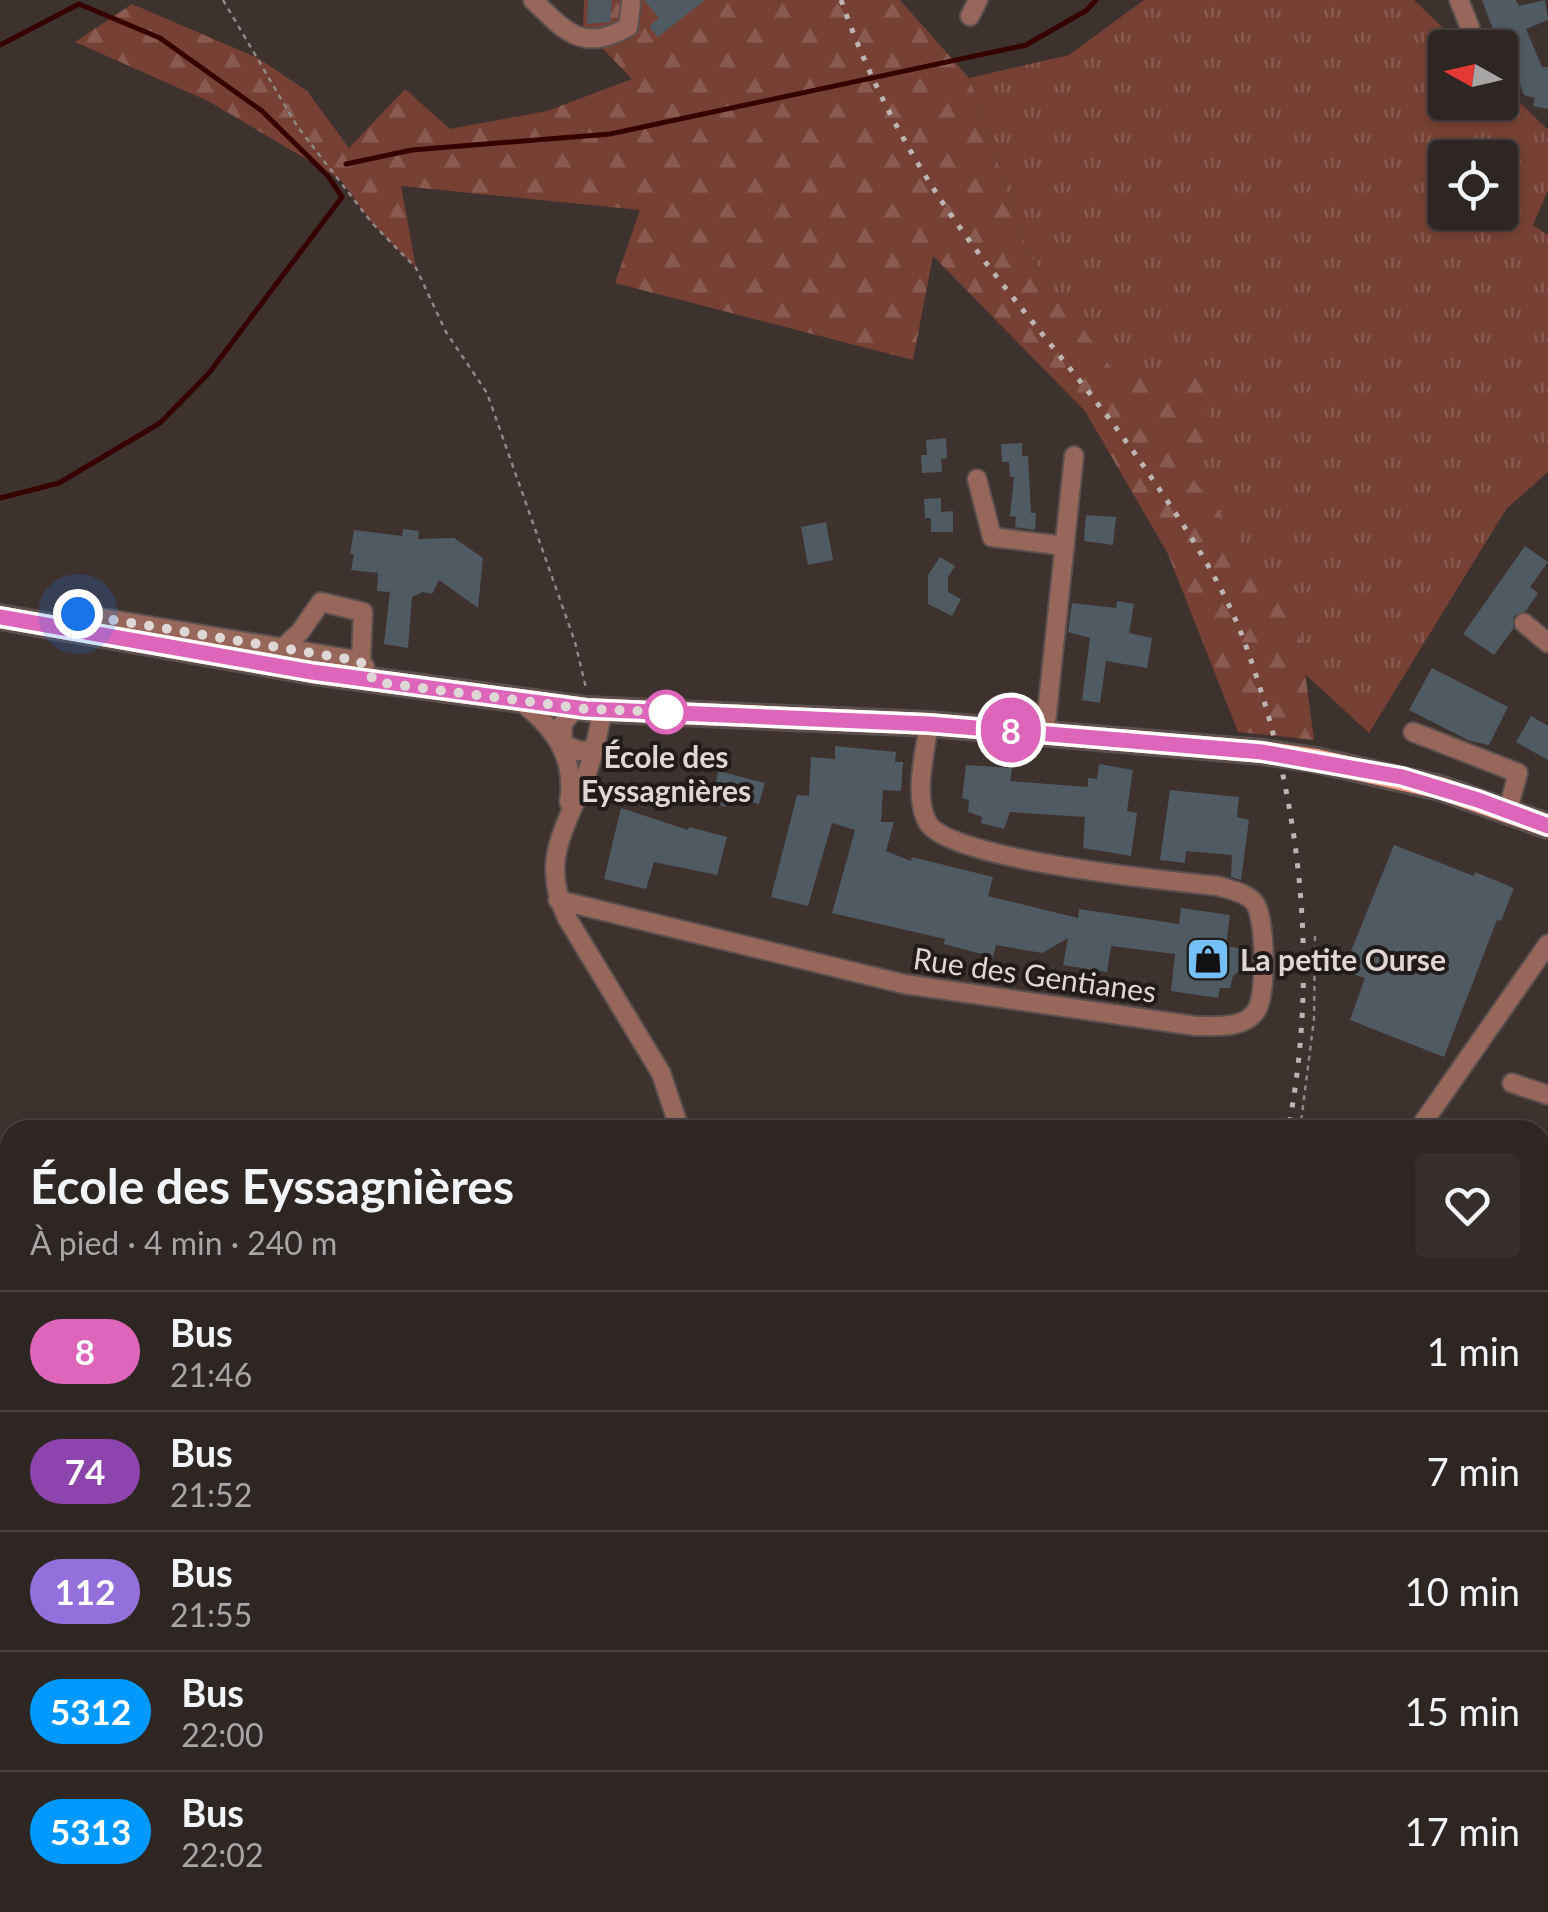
<!DOCTYPE html>
<html lang="fr">
<meta charset="utf-8">
<style>
body{margin:0;font-family:Lato,sans-serif;background:#362e2b;color:#f1f3f6;height:100vh;display:flex;flex-direction:column;font-size:38px;white-space:nowrap}
*{box-sizing:border-box;margin:0}
p{font-size:32px;color:#a7a5a6}
.icon{flex:none;width:55px;height:55px;fill:none;stroke:currentColor;stroke-width:2;stroke-linecap:round;stroke-linejoin:round}
.map{position:relative;flex:1;overflow:hidden}
.drawer{position:absolute;left:0px;top:1120px;width:1550px;height:792px;display:flex;flex-direction:column;background:#2e2623;border-radius:30px 30px 0 0;box-shadow:0 2px 8px #0004,0 0 0 2px #494341}
.drawer>*{flex:none}
.badge{padding:0 20px;border-radius:32px;font-size:35px;line-height:65px}
.needle{width:65px;rotate:278deg}
.tools{position:absolute;left:1428px;top:30px;display:grid;gap:20px}
.tools a{display:grid;place-items:center;width:90px;height:90px;border-radius:10px;background:#2e2623;box-shadow:0 2px 8px #0004,0 0 0 2px #494341;font-size:50px}
.you{position:absolute;width:50px;height:50px;margin:-25px;border:8px solid #fff;border-radius:50%;background:#1a73e8;box-shadow:0 0 0 15px #1a73e833}
.map>.badge{position:absolute;translate:-50% -50%;box-shadow:0 0 0 5px #fff}
.round{display:grid;place-items:center;flex:none;width:105px;height:105px;border-radius:10px;background:#362e2b}
.headline{display:flex;align-items:center;justify-content:space-between;height:170px;padding:0 30px}
h1{font-size:48px;font-weight:700;line-height:75px}
ul{padding:0;list-style:none}
li{display:flex;align-items:center;gap:30px;height:120px;padding:0 30px;border-top:2px solid #494341}
li div{flex:1}
li b{display:block;font-size:38px}
li em{font-style:normal}
li .badge{min-width:110px;font-weight:700;text-align:center}
.map>svg:first-child{display:block}
.grass{fill:url(#grass-tufts);fill-rule:evenodd}
.forest{fill:url(#forest-firs)}
.lines{fill:none;stroke-linecap:round;stroke-linejoin:round}
.stream{stroke:#360200;stroke-width:5}
.building{fill:#4f5a62}
.minor-casing{stroke:#5b504d;stroke-width:22}
.major-casing{stroke:#5b504d;stroke-width:28}
.path{stroke:#918784;stroke-width:2.5;stroke-dasharray:5 5;stroke-linecap:butt}
.minor{stroke:#97675b;stroke-width:18}
.major{stroke:#f6957f;stroke-width:22}
.rail{stroke:#beb5b3;stroke-width:5;stroke-dasharray:5 10;stroke-linecap:butt}
.major-bridge-casing{stroke:#5b504d;stroke-width:28;stroke-linecap:butt}
.major-bridge{stroke:#f6957f;stroke-width:22}
.line-casing{stroke:#fff;stroke-width:22}
.line{stroke:#dd66ba;stroke-width:15}
.walk{stroke:#dfd7d5;stroke-width:10;stroke-dasharray:0 18}
.stop-dot{fill:#fff;stroke:#dd66ba;stroke-width:5}
.labels{text-anchor:middle;dominant-baseline:central;stroke-width:8;stroke-linejoin:round;paint-order:stroke}
.stop-label{font-size:30px;font-weight:bold;fill:#dfd7d5;stroke:#211b1a}
.poi-label{font-size:30px;font-weight:bold;fill:#dfd7d5;stroke:#211b1a;text-anchor:start}
.street-label{font-size:30px;fill:#dfd7d5;stroke:#211b1a}
</style>
<div class="map">
<svg width="1548" height="1912" viewBox="0 0 1548 1912">
<defs>
<pattern id="grass-tufts" width="24" height="20" patternUnits="userSpaceOnUse" patternTransform="scale(2.5)"><rect width="24" height="20" fill="#764034"/><path d="M3 7l-1-3M5 7V3M7 7l1-3M15 17l-1-3M17 17v-4M19 17l1-3" fill="none" stroke="#895b50"/></pattern>
<pattern id="forest-firs" width="22" height="20" patternUnits="userSpaceOnUse" patternTransform="scale(2.5)"><rect width="22" height="20" fill="#764034"/><path d="M5 1l3.5 6h-7zM16 11l3.5 6h-7z" fill="#895b50"/></pattern>
</defs>
<rect width="100%" height="100%" fill="#3e322f"/>
<!-- grass -->
<path class="grass" d="M1144 0H1414L1463 47 1445 48V102H1500V83L1548 130V190L1533 225 1548 235V472L1506 509 1369 733 1305 674 1297 612 1179 463 1028 253 969 78 1069 55ZM1445 158H1500V212H1445Z"/>
<!-- forest -->
<polygon class="forest" points="584,0 900,0 969,78 1028,253 1118,377 1212,365 1205,442 1180,463 1297,612 1314,740 1238,732 1168,554 1085,411 933,256 913,360 615,283 640,210 401,186 416,268 372,223 340,179 208,101 75,42 132,4 258,58 307,91 349,148 405,89 450,129 547,111 632,79 583,28"/>
<g class="lines">
<!-- stream -->
<g class="stream">
<polyline points="0,45 79,4 160,38 262,111 328,176 342,197 209,373 160,423 59,483 0,498"/>
<polyline points="346,164 412,150 610,134 1026,45 1087,10 1096,0"/>
</g>
</g>
<!-- building -->
<g class="building">
<polygon points="588,0 612,0 610,22 587,24"/>
<polygon points="644,0 705,0 658,37 649,27 659,18"/>
<polygon points="1482,0 1516,0 1519,6 1545,0 1548,20 1526,29 1542,67 1548,67 1548,109 1533,106 1535,98 1524,95 1520,85 1512,89 1500,62 1500,48"/>
<polygon points="946,438 947,458 941,459 942,472 922,473 921,455 927,455 926,440"/>
<polygon points="1022,443 1022,456 1028,456 1031,513 1036,513 1035,530 1015,527 1016,517 1010,516 1014,477 1010,477 1009,462 1002,462 1001,444"/>
<polygon points="941,498 941,512 953,511 953,532 931,532 931,518 925,518 924,499"/>
<polygon points="1086,515 1116,517 1113,545 1084,541"/>
<polygon points="826,522 833,560 808,565 801,527"/>
<polygon points="403,529 419,531 418,539 454,538 483,558 478,608 439,580 432,594 423,592 412,597 408,648 384,644 390,592 377,591 378,573 351,570 354,554 350,554 354,530 402,536"/>
<polygon points="1525,546 1548,562 1530,587 1538,593 1526,611 1514,616 1513,629 1494,655 1463,634"/>
<polygon points="940,557 955,566 948,577 948,592 961,599 952,616 928,604 928,575"/>
<polygon points="1117,601 1134,604 1129,633 1152,638 1147,668 1106,661 1100,703 1082,700 1090,638 1068,632 1072,603 1116,608"/>
<polygon points="1432,668 1508,707 1489,745 1470,741 1409,710"/>
<polygon points="1531,716 1548,726 1548,760 1516,742"/>
<polygon points="835,746 896,752 895,762 903,762 901,791 883,790 881,822 894,822 886,851 911,861 912,857 993,877 988,896 1078,918 1079,909 1179,924 1181,908 1230,915 1226,946 1244,949 1240,970 1233,976 1230,988 1220,988 1218,998 1171,991 1175,954 1111,946 1107,972 1063,965 1068,938 1042,953 996,945 993,957 944,944 945,939 832,913 855,830 832,823 808,906 771,897 797,795 809,796 811,757 835,759"/>
<polygon points="1099,764 1133,770 1127,811 1137,813 1131,856 1083,848 1085,817 1010,812 1004,829 981,823 982,817 968,812 969,800 962,798 966,765 1012,768 1010,781 1088,787 1088,778 1097,779"/>
<polygon points="718,771 765,783 759,804 729,797 726,807 712,803"/>
<polygon points="1170,790 1239,797 1237,817 1249,820 1241,880 1231,877 1232,855 1186,851 1185,863 1160,860"/>
<polygon points="621,808 688,830 689,827 727,837 717,875 654,862 646,889 604,879"/>
<polygon points="1394,845 1474,876 1475,872 1514,888 1501,921 1497,920 1444,1057 1350,1020 1365,978 1350,973 1356,959 1349,956"/>
</g>
<g class="lines">
<!-- minor casing -->
<g class="minor-casing">
<g id="minor">
<path d="M533 0C566 32 583 53 628 27L631 4"/>
<polyline points="1459,0 1470,28"/>
<polyline points="970,16 978,0"/>
<polyline points="977,479 992,537 1065,546"/>
<polyline points="1524,623 1548,643"/>
<polyline points="58,627 78,614 361,661"/>
<polyline points="276,654 300,632 321,602 363,612 361,661 365,667"/>
<path d="M520 701C555 728 576 757 569 802"/>
<polyline points="576,708 563,723 562,744 580,751 593,750"/>
<path d="M603 710C597 738 591 767 579 793 559 839 543 868 567 918L661 1073 680 1130"/>
<polyline points="1045,732 1074,456"/>
<polyline points="1413,732 1518,773 1508,810"/>
<path d="M558 900 904 984 1196 1026C1215 1026 1244 1029 1256 1011 1267 995 1266 917 1254 902 1245 892 1230 890 1218 886 1169 881 950 860 928 823 913 798 925 752 929 724"/>
<polyline points="1512,1083 1548,1095"/>
<polyline points="1418,1130 1548,944"/>
<polyline points="981,1902 985,1912"/>
<polyline points="19,1912 41,1902"/>
<polyline points="912,1912 914,1902"/>
</g>
</g>
<!-- major casing -->
<g class="major-casing">
<g id="major">
<polyline points="0,617 312,672 586,709 929,724 1262,752"/>
<polyline points="1316,760 1440,788 1548,826"/>
</g>
</g>
<!-- path -->
<g class="path">
<polyline points="223,0 297,126 372,223 416,268 446,332 487,393 575,642 586,688"/>
<polyline points="1300,1130 1314,1019 1315,934"/>
</g>
<!-- minor -->
<use href="#minor" class="minor"/>
<!-- major -->
<use href="#major" class="major"/>
<!-- rail -->
<g class="rail">
<path d="M841 0C868 77 905 148 951 215 1013 304 1088 384 1149 474 1184 525 1221 580 1243 638 1301 794 1320 966 1288 1130"/>
<polyline points="931,1912 933,1902"/>
</g>
<!-- major-bridge casing -->
<g class="major-bridge-casing">
<polyline id="major-bridge" points="1262,752 1316,760"/>
</g>
<!-- major-bridge -->
<use href="#major-bridge" class="major-bridge"/>
</g>
<g class="lines">
<!-- line casing -->
<g class="line-casing">
<polyline id="line" points="0,617 312,672 586,709 929,724 1262,752 1402,777 1478,800 1548,826"/>
</g>
<!-- line -->
<use href="#line" class="line"/>
<!-- walk -->
<polyline class="walk" points="78,614 360,661 375,682 586,709 666,712"/>
</g>
<!-- icons -->
<defs>
<g id="shop-square" transform="scale(2.25)"><rect x="-9" y="-9" width="18" height="18" rx="4" fill="#74c0f6" stroke="#211b1a"/><path d="M-5-2.5h2.3a2.7 3.5 0 0 1 5.4 0H5L5.5 6h-11ZM-1.5-2.5h3a1.5 2.3 0 0 0-3 0Z" fill="#111"/></g>
</defs>
<g fill-rule="evenodd">
<use href="#shop-square" x="1208" y="959"/>
</g>
<!-- markers -->
<circle class="stop-dot" cx="666" cy="712" r="20"/>
<g class="labels">
<!-- stop labels -->
<g class="stop-label">
<text x="666" y="756">École des<tspan x="666" dy="34">Eyssagnières</tspan></text>
</g>
<!-- poi labels -->
<g class="poi-label">
<text x="1240" y="959">La petite Ourse</text>
</g>
<!-- street labels -->
<g class="street-label">
<text transform="translate(1035 974) rotate(8)">Rue des Gentianes</text>
</g>
</g>
</svg>
<div class="tools">
<a><svg class="needle" viewBox="-14 -14 28 28"><path d="M0-13l5 13h-10z" fill="#e53935"/><path d="M0 13l5-13h-10z" fill="#a7a5a6"/></svg></a>
<a><svg class="icon" aria-label="locate" viewBox="0 0 24 24"><circle cx="12" cy="12" r="6"/><path d="M12 2v4M12 18v4M2 12h4M18 12h4"/></svg></a>
</div>
<div class="you" style="left:78px;top:614px"></div>
<b class="badge" style="left:1011px;top:730px;background:#dd66ba;color:#fff">8</b>
<section class="drawer">
<div class="headline"><div><h1>École des Eyssagnières</h1><p>À pied · 4 min · 240 m</p></div><a class="round"><svg class="icon" aria-label="heart" viewBox="0 0 24 24"><path d="M12 20l-8-8c-3-5 5-10 8-4 3-6 11-1 8 4z"/></svg></a></div>
<ul>
<li><span class="badge" style="background:#dd66ba;color:#fff">8</span><div><b>Bus</b><p>21:46</p></div><em>1 min</em></li>
<li><span class="badge" style="background:#8e44ad;color:#fff">74</span><div><b>Bus</b><p>21:52</p></div><em>7 min</em></li>
<li><span class="badge" style="background:#9370db;color:#fff">112</span><div><b>Bus</b><p>21:55</p></div><em>10 min</em></li>
<li><span class="badge" style="background:#09f;color:#fff">5312</span><div><b>Bus</b><p>22:00</p></div><em>15 min</em></li>
<li><span class="badge" style="background:#09f;color:#fff">5313</span><div><b>Bus</b><p>22:02</p></div><em>17 min</em></li>
</ul>
</section>
</div>
